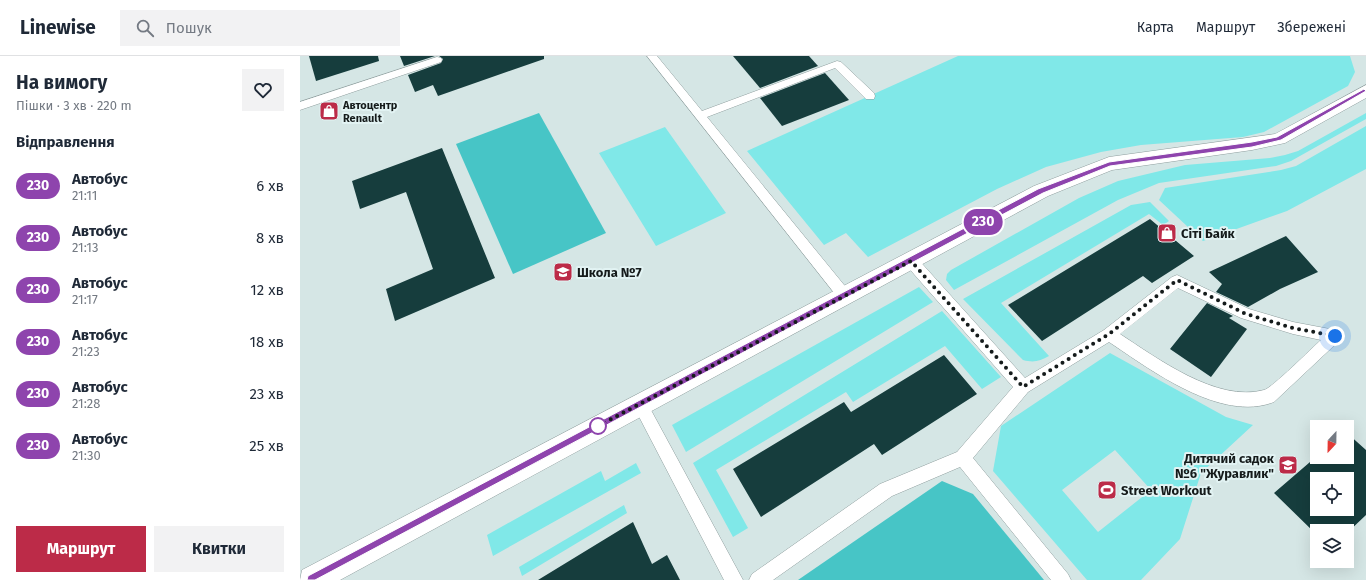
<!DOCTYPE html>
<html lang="uk">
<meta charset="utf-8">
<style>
body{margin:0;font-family:"Fira Sans",sans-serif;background:#f2f2f3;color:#1f2937;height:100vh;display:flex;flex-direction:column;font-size:15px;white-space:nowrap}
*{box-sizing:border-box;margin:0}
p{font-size:13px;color:#747a83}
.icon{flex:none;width:22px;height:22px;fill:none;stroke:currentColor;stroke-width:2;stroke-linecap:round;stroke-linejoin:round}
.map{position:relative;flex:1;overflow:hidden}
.side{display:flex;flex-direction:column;background:#fff;width:300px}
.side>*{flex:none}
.badge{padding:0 8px;border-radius:13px;font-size:14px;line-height:26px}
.needle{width:26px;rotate:202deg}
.buttons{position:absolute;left:1010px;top:364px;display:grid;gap:8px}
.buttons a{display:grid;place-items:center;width:44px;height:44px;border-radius:0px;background:#fff;box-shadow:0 4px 16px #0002;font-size:20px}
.you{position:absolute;width:20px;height:20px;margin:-10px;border:3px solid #fff;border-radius:50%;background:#1a73e8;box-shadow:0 0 0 6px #1a73e833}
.map>.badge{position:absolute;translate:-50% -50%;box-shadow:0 0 0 2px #fff}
h2{padding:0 16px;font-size:15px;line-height:36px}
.round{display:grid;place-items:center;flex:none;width:42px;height:42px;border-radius:0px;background:#f2f2f3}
.summary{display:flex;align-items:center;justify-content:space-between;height:68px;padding:0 16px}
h1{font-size:19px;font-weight:700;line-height:30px}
.button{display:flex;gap:8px;margin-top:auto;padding:8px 16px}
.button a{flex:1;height:46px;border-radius:0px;background:#bc2b48;color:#fff;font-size:16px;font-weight:700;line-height:46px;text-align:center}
.button a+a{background:#f2f2f3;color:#1f2937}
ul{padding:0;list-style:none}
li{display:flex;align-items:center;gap:12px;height:52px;padding:0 16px}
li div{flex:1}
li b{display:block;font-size:15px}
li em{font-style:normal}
li .badge{min-width:44px;font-weight:700;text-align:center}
header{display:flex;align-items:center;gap:24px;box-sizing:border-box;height:56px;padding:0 20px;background:#fff;border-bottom:1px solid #e0e1e3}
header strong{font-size:19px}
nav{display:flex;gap:22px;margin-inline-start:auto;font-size:14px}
.search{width:280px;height:36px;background:#f2f2f3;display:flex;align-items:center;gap:10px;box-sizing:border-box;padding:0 14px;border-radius:0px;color:#747a83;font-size:15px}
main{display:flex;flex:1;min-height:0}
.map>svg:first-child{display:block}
.green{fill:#80e8e8;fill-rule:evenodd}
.forest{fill:#47c5c6}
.building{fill:#163d3d;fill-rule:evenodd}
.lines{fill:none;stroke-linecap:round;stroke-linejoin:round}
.lane-casing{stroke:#8f9e9e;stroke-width:1}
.secondary-casing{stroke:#8f9e9e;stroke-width:1}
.lane{fill:#fff;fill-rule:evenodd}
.secondary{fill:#fff;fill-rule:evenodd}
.line{fill:#8e44ad;stroke:#fff}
.walk{stroke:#151b1b;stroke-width:4;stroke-dasharray:0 7.2}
.stop-dot{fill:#fff;stroke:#8e44ad;stroke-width:2}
.labels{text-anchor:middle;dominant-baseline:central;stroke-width:4;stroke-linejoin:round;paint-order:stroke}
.far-poi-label{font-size:11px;font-weight:bold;fill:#151b1b;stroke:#e2f3f3;text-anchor:start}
.poi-label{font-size:13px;font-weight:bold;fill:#151b1b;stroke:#e2f3f3;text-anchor:start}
</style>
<header>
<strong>Linewise</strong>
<div class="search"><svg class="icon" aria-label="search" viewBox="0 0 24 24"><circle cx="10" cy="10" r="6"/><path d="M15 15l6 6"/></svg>Пошук</div>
<nav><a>Карта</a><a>Маршрут</a><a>Збережені</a></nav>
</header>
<main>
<section class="side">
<div class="summary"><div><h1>На вимогу</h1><p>Пішки · 3 хв · 220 m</p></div><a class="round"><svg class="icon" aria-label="heart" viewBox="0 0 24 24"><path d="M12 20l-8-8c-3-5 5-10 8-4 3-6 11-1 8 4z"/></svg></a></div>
<h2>Відправлення</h2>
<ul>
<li><span class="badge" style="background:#8e44ad;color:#fff">230</span><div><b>Автобус</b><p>21:11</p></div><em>6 хв</em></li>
<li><span class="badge" style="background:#8e44ad;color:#fff">230</span><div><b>Автобус</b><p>21:13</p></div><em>8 хв</em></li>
<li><span class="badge" style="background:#8e44ad;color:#fff">230</span><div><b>Автобус</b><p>21:17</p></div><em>12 хв</em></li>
<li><span class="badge" style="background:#8e44ad;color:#fff">230</span><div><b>Автобус</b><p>21:23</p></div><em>18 хв</em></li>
<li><span class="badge" style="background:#8e44ad;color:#fff">230</span><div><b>Автобус</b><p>21:28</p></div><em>23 хв</em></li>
<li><span class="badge" style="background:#8e44ad;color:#fff">230</span><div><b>Автобус</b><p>21:30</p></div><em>25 хв</em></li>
</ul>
<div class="button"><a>Маршрут</a><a>Квитки</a></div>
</section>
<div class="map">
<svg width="1066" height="524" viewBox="0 0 1066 524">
<rect width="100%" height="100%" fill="#d5e6e5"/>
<!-- green -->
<g class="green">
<polygon points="658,0 1050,0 1055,16 1048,30 964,76 943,81 841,89 801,96 746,111 697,133 568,201 546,177 524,189 447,95"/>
<polygon points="1066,57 1066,63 991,105 976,110 859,127 818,144 654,234 646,224 647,218 651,214 779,142 818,125 885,109 970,102 985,99 998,95"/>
<polygon points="1066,70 1066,113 987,155 903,185 859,144 865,132 981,114 996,110"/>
<polygon points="365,71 426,157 356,190 299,97"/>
<path d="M850 146 869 165 863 169 849 158 701 247 749 300C740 305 734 307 723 304L663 243 831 149Z"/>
<polygon points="619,231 633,246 386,396 372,369"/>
<polygon points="642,255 701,321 682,333 645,290 553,346 546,336 416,414 448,472 433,481 393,407"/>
<path d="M810 297 926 361 953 369 901 417 880 483 841 524H787L693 415 701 370ZM815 394 851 434 798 476 762 434Z"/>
<polygon points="336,407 341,417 193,500 187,479 301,415 305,425"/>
<polygon points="324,449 327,457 222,520 219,511"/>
</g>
<!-- forest -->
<g class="forest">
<polygon points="239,57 306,177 213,218 156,88"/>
<polygon points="642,425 673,438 744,524 498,524"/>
</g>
<!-- building -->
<g class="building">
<polygon points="9,0 78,0 79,5 16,25"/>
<polygon points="100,0 135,0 104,10"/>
<polygon points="139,0 244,0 244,3 138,40 133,29 115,36 108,19 141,7 143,3"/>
<polygon points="433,0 509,0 518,10 460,32"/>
<polygon points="525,17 549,44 482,70 460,42"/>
<polygon points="142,92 195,222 95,265 86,233 133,213 106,136 60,153 52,125"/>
<polygon points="850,163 894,200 852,227 843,220 742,285 708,249"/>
<polygon points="986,180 1018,216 980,233 948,251 916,236 922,228 909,216"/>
<polygon points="907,247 933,260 929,262 947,273 911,321 870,293"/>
<polygon points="644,299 677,338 582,399 574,388 461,461 433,413 544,346 551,356"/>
<path d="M1047 377 1066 394V459L1047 477V475H1017V479L974 437 1017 400 1047 401ZM1017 423H1047V453H1017Z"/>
<polygon points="333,466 352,508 367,499 380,524 238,524"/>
</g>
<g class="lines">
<!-- lane casing -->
<g class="lane-casing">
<g id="lane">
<polygon points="347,0 357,0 402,55 537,5 541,6 574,37 575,40 574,43 566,43 535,12 407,61 549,235 551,239 549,243 544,245 539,243"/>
<polygon points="137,1 141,2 142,4 141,6 0,54 0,46"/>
<path d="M611 200 616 201 725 322 804 274 872 221 877 219 949 253 993 266 1035 274 1040 276 1042 280 1040 284 974 346C921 367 851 314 809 286L728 336 673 402 768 518 771 524H751L660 411 592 440 473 524H449L452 518 580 428 657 396 713 331 606 209 604 205 606 201ZM878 232 941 262 993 278 1021 284C1013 291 971 333 964 334 917 347 857 302 820 278Z"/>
<polygon points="340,341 345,343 443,524 424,524 335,353 332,348 335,343"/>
</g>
</g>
<!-- secondary casing -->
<g class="secondary-casing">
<polygon id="secondary" points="1066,29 1066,42 985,87 952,94 812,114 748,140 40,524 0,524 2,514 734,130 809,101 975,78"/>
</g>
<!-- lane -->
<use href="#lane" class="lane"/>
<!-- secondary -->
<use href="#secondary" class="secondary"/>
</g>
<!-- line -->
<polygon class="line" points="1064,33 1066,35 981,84 952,91 810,110 743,137 15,524 7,524 8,520 738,133 809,106 952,86 977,81"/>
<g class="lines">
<!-- walk -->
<polyline class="walk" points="298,370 611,205 723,331 809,278 877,224 946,258 993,272 1035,280"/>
</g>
<!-- icons -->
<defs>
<g id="shop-square" transform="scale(1)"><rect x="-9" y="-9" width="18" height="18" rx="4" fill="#bc2b48" stroke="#e2f3f3"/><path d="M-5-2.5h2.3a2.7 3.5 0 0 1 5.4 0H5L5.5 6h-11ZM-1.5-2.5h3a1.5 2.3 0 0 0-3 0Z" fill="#fff"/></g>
<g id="school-square" transform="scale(1)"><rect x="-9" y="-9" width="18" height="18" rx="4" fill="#bc2b48" stroke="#e2f3f3"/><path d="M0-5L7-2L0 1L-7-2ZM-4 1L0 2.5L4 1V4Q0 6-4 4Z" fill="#fff"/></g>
<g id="stadium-square" transform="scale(1)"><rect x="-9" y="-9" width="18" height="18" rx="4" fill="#bc2b48" stroke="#e2f3f3"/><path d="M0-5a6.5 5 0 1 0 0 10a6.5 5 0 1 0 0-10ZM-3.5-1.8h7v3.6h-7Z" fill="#fff"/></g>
</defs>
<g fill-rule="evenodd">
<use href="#shop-square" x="29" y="55"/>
<use href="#shop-square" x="867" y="177"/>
<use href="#school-square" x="263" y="216"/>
<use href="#school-square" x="988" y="409"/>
<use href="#stadium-square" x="807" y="434"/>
</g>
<!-- markers -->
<circle class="stop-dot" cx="298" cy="370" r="8"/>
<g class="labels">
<!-- far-poi labels -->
<g class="far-poi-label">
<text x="43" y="49">Автоцентр<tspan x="43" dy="13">Renault</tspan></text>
</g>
<!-- poi labels -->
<g class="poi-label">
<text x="881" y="177">Сіті Байк</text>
<text x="277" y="216">Школа №7</text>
<text x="974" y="402" text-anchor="end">Дитячий садок<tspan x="974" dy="15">№6 "Журавлик"</tspan></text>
<text x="821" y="434">Street Workout</text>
</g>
</g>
</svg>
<div class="buttons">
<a><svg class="needle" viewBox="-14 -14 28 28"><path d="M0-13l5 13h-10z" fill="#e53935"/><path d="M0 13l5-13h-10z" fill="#747a83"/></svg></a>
<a><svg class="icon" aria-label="locate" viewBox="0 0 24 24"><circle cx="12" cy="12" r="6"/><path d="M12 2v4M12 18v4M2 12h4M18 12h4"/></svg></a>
<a><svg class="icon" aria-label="layers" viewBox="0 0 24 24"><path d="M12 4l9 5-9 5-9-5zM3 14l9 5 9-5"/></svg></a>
</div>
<div class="you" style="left:1035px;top:280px"></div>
<b class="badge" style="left:683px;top:166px;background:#8e44ad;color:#fff">230</b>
</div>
</main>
